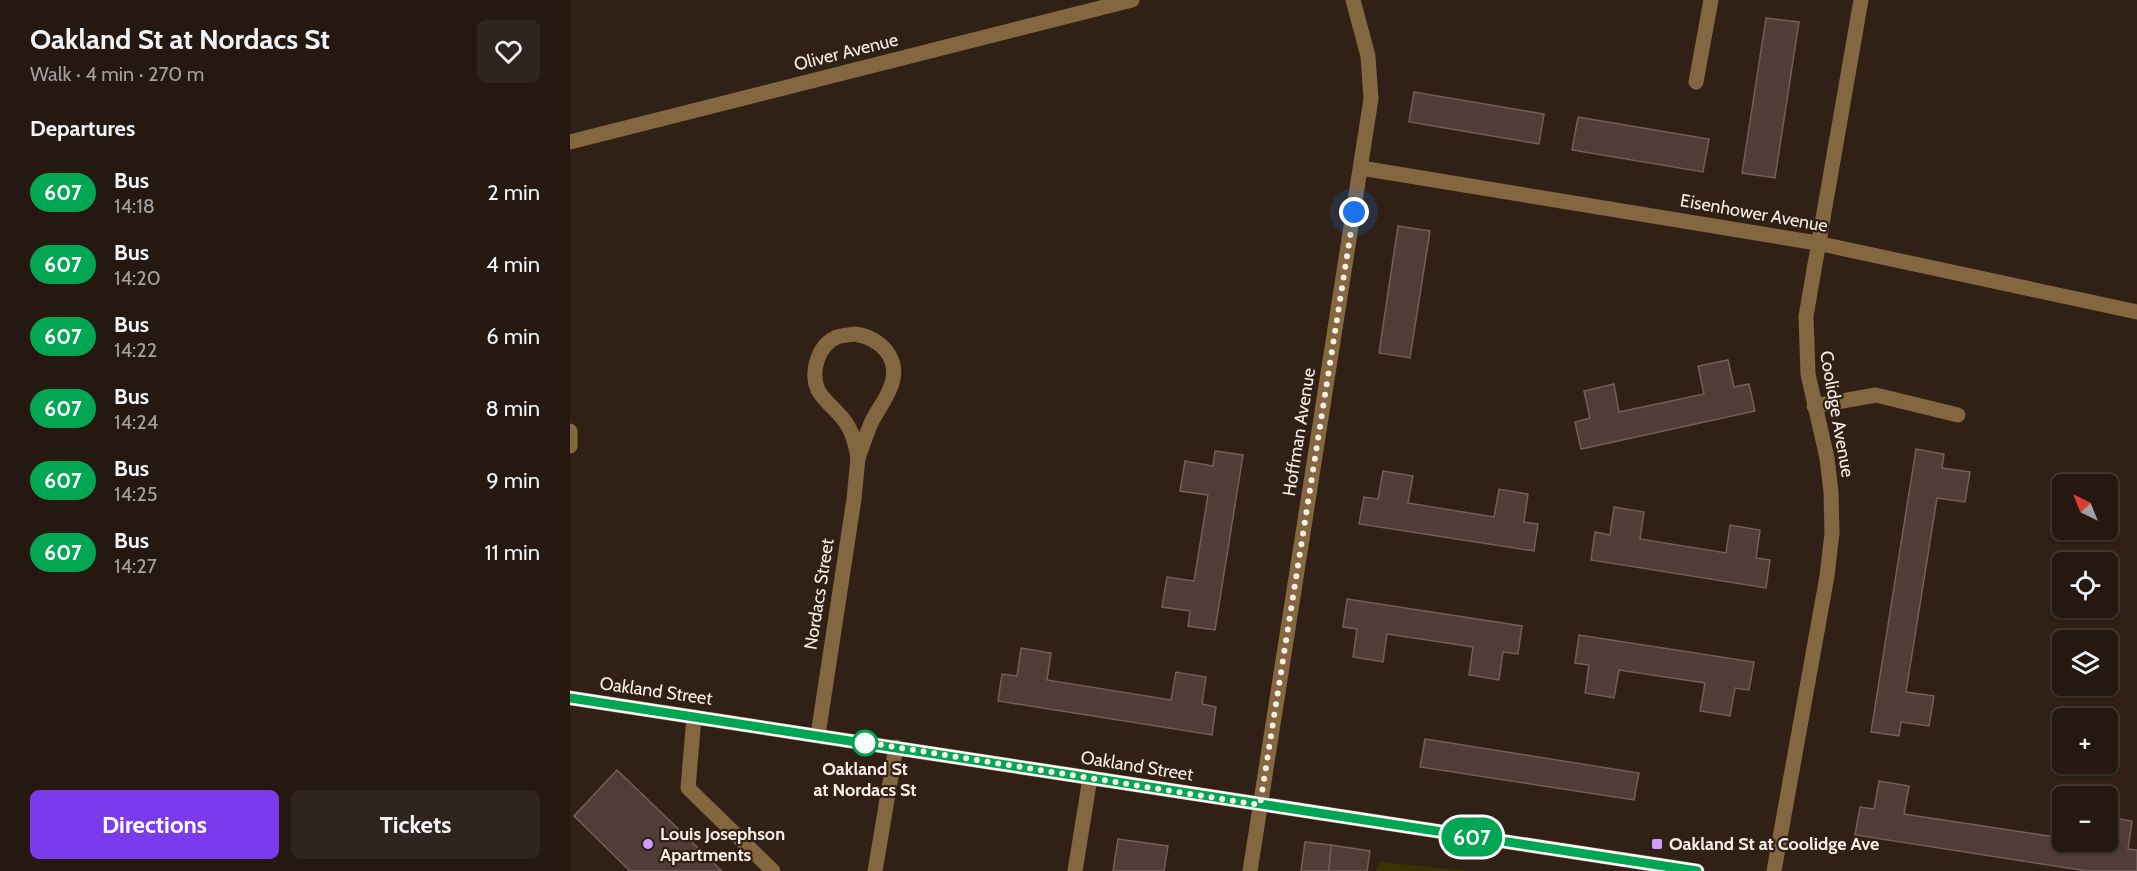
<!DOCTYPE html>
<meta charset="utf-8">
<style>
body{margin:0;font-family:Cabin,sans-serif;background:#30251e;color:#f1f3f6;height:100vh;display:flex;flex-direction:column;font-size:22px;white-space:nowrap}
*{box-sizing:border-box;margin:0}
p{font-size:20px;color:#a3a09f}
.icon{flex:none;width:33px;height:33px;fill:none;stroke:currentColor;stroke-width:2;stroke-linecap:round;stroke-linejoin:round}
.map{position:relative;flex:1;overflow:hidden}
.side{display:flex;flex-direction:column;background:#241810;width:570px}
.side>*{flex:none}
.badge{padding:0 12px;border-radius:20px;font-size:21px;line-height:39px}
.needle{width:39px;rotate:317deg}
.buttons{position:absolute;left:1482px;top:474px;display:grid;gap:12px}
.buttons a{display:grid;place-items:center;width:66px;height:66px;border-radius:9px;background:#241810;box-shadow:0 2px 4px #0004,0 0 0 2px #413730;font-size:30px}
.you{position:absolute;width:30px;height:30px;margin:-15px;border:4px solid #fff;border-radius:50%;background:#1a73e8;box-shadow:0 0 0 9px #1a73e833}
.map>.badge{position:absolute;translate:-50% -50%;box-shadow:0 0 0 3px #fff}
h2{padding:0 30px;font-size:22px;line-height:54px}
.round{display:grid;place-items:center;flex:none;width:63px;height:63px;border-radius:9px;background:#30251e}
.overview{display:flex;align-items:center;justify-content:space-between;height:102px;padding:0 30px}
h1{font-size:28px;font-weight:700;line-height:45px}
.button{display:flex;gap:12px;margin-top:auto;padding:12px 30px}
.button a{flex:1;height:69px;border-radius:9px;background:#7c3aed;color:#fff;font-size:24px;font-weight:700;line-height:69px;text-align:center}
.button a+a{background:#30251e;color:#f1f3f6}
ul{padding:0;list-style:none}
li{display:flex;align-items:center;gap:18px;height:72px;padding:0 30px}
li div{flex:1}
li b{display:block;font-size:22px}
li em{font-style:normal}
li .badge{min-width:66px;font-weight:700;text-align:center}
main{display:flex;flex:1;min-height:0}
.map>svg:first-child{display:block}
.green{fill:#3a3203}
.building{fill:#513d38;stroke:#745e58;stroke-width:1.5}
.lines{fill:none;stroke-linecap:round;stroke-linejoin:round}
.service{stroke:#826740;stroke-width:15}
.minor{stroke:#826740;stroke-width:15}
.line-casing{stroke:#fff;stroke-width:14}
.line{stroke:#00a651;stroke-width:9}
.walk{stroke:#f8ede6;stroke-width:6;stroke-dasharray:0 10.8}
.stop-dot{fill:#fff;stroke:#00a651;stroke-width:3}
.poi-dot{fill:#cf9eff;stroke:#302016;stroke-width:2}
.labels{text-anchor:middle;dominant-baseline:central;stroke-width:4.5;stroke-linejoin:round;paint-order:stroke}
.street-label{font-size:18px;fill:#f8ede6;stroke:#302016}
.stop-label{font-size:18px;font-weight:bold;fill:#f8ede6;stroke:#302016}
.poi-label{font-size:18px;font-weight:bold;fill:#f8ede6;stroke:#302016;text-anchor:start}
</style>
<main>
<section class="side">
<div class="overview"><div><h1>Oakland St at Nordacs St</h1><p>Walk · 4 min · 270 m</p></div><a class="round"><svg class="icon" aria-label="heart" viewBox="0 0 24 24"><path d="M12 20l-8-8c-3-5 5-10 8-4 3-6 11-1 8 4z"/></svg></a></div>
<h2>Departures</h2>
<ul>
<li><span class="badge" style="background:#00a651;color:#fff">607</span><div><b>Bus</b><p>14:18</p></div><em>2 min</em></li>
<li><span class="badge" style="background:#00a651;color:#fff">607</span><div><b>Bus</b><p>14:20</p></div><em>4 min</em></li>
<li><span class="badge" style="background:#00a651;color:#fff">607</span><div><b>Bus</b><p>14:22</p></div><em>6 min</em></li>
<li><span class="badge" style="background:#00a651;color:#fff">607</span><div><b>Bus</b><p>14:24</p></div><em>8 min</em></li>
<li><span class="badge" style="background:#00a651;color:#fff">607</span><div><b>Bus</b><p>14:25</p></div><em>9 min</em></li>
<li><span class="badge" style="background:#00a651;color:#fff">607</span><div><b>Bus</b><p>14:27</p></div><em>11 min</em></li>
</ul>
<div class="button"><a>Directions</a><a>Tickets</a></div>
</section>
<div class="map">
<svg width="1567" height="871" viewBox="0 0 1567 871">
<rect width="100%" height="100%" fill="#302016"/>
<!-- green -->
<polygon class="green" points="809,862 900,871 806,871"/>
<!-- building -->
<g class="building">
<polygon points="1196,18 1229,22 1205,178 1172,173"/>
<polygon points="844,92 974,114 969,144 839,122"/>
<polygon points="1008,117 1139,139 1133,172 1002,150"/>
<polygon points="828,226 860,231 840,358 809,353"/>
<polygon points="1158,360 1164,387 1179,384 1185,411 1011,449 1005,422 1020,418 1014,391 1044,384 1049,412 1134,394 1128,366"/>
<polygon points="1346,449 1374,454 1372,468 1400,472 1395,502 1367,498 1336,692 1364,696 1359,726 1331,722 1329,736 1301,732"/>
<polygon points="645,451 673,455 645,630 618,626 620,611 592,607 597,577 624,581 638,495 610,491 615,461 643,466"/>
<polygon points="813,471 843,476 838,503 924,517 929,489 958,494 954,522 968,524 964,551 789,524 794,497 808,499"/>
<polygon points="1044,507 1074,512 1070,539 1156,553 1160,525 1190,530 1186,558 1200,560 1196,588 1021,560 1025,532 1040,535"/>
<polygon points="777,599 952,626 948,654 933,652 929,680 899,675 903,647 817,634 813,662 783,657 787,629 773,627"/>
<polygon points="1009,635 1184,662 1179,690 1165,688 1160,716 1130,711 1135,683 1049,670 1044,698 1015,693 1019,665 1005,663"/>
<polygon points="451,648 481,653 477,680 601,700 606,672 636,677 632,704 646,707 642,735 428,701 432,674 447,676"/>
<polygon points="855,739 1069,773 1064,800 850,767"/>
<polygon points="47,770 152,871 60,871 4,816"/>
<polygon points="1309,781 1339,786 1334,814 1492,838 1492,842 1528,844 1528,842 1538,842 1538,817 1562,821 1558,849 1567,850 1567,871 1517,871 1285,835 1290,807 1304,809"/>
<polygon points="548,839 598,846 594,871 543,871"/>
<polygon points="735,842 761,845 759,871 731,871"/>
<polygon points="761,845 800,851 797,871 759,871"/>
</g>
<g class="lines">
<!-- service -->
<g class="service">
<polyline points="1126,82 1141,0"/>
<polyline points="1244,406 1306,395 1388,415"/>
<polyline points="124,717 118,788 203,871"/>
<polyline points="305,871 326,747"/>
<polyline points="505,871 520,778"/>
</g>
<!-- minor -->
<g class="minor">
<polyline points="0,142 562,0"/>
<polyline points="791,168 1247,243 1567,312"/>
<path d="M285 334C311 338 331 359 321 386 317 398 309 408 303 419 297 431 293 445 288 458 286 447 284 436 278 426 271 413 255 403 248 390 240 372 248 345 267 337 272 335 280 335 285 334Z"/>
<polyline points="0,431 0,446"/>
<polyline points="0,698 1127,871"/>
<polyline points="248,735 284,499 288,458"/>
<polyline points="680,871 801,99 798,56 783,0"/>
<polyline points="1204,871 1257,576 1262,533 1261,492 1257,458 1238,374 1236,316 1291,0"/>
</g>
</g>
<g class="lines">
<!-- line casing -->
<g class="line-casing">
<polyline id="line" points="0,698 1127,871"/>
</g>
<!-- line -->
<use href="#line" class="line"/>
<!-- walk -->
<polyline class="walk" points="295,743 287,741 690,805 784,212"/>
</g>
<!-- markers -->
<circle class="stop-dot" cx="295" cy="743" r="12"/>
<g class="poi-dot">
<circle cx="78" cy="844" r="6"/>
<rect x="1081" y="838" width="12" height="12" rx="3"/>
</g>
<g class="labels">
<!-- street labels -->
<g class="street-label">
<text transform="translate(276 52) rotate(-14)">Oliver Avenue</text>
<text transform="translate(1184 213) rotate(10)">Eisenhower Avenue</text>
<text transform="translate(1267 414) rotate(80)">Coolidge Avenue</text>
<text transform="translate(729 432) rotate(-81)">Hoffman Avenue</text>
<text transform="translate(249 594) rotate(-81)">Nordacs Street</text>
<text transform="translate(86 691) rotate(8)">Oakland Street</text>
<text transform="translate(567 766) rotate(9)">Oakland Street</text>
</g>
<!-- stop labels -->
<g class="stop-label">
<text x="295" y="769">Oakland St<tspan x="295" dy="21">at Nordacs St</tspan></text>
</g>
<!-- poi labels -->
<g class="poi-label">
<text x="90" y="834">Louis Josephson<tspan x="90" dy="21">Apartments</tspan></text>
<text x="1099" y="844">Oakland St at Coolidge Ave</text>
</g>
</g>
</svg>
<div class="buttons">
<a><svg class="needle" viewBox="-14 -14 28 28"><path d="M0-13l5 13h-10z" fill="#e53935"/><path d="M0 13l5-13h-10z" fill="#a3a09f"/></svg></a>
<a><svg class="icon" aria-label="locate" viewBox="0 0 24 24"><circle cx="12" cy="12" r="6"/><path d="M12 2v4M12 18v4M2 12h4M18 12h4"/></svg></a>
<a><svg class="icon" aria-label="layers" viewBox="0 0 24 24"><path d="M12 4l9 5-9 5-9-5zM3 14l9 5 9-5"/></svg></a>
<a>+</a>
<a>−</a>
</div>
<div class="you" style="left:784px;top:212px"></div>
<b class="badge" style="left:902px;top:837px;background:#00a651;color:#fff">607</b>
</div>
</main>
